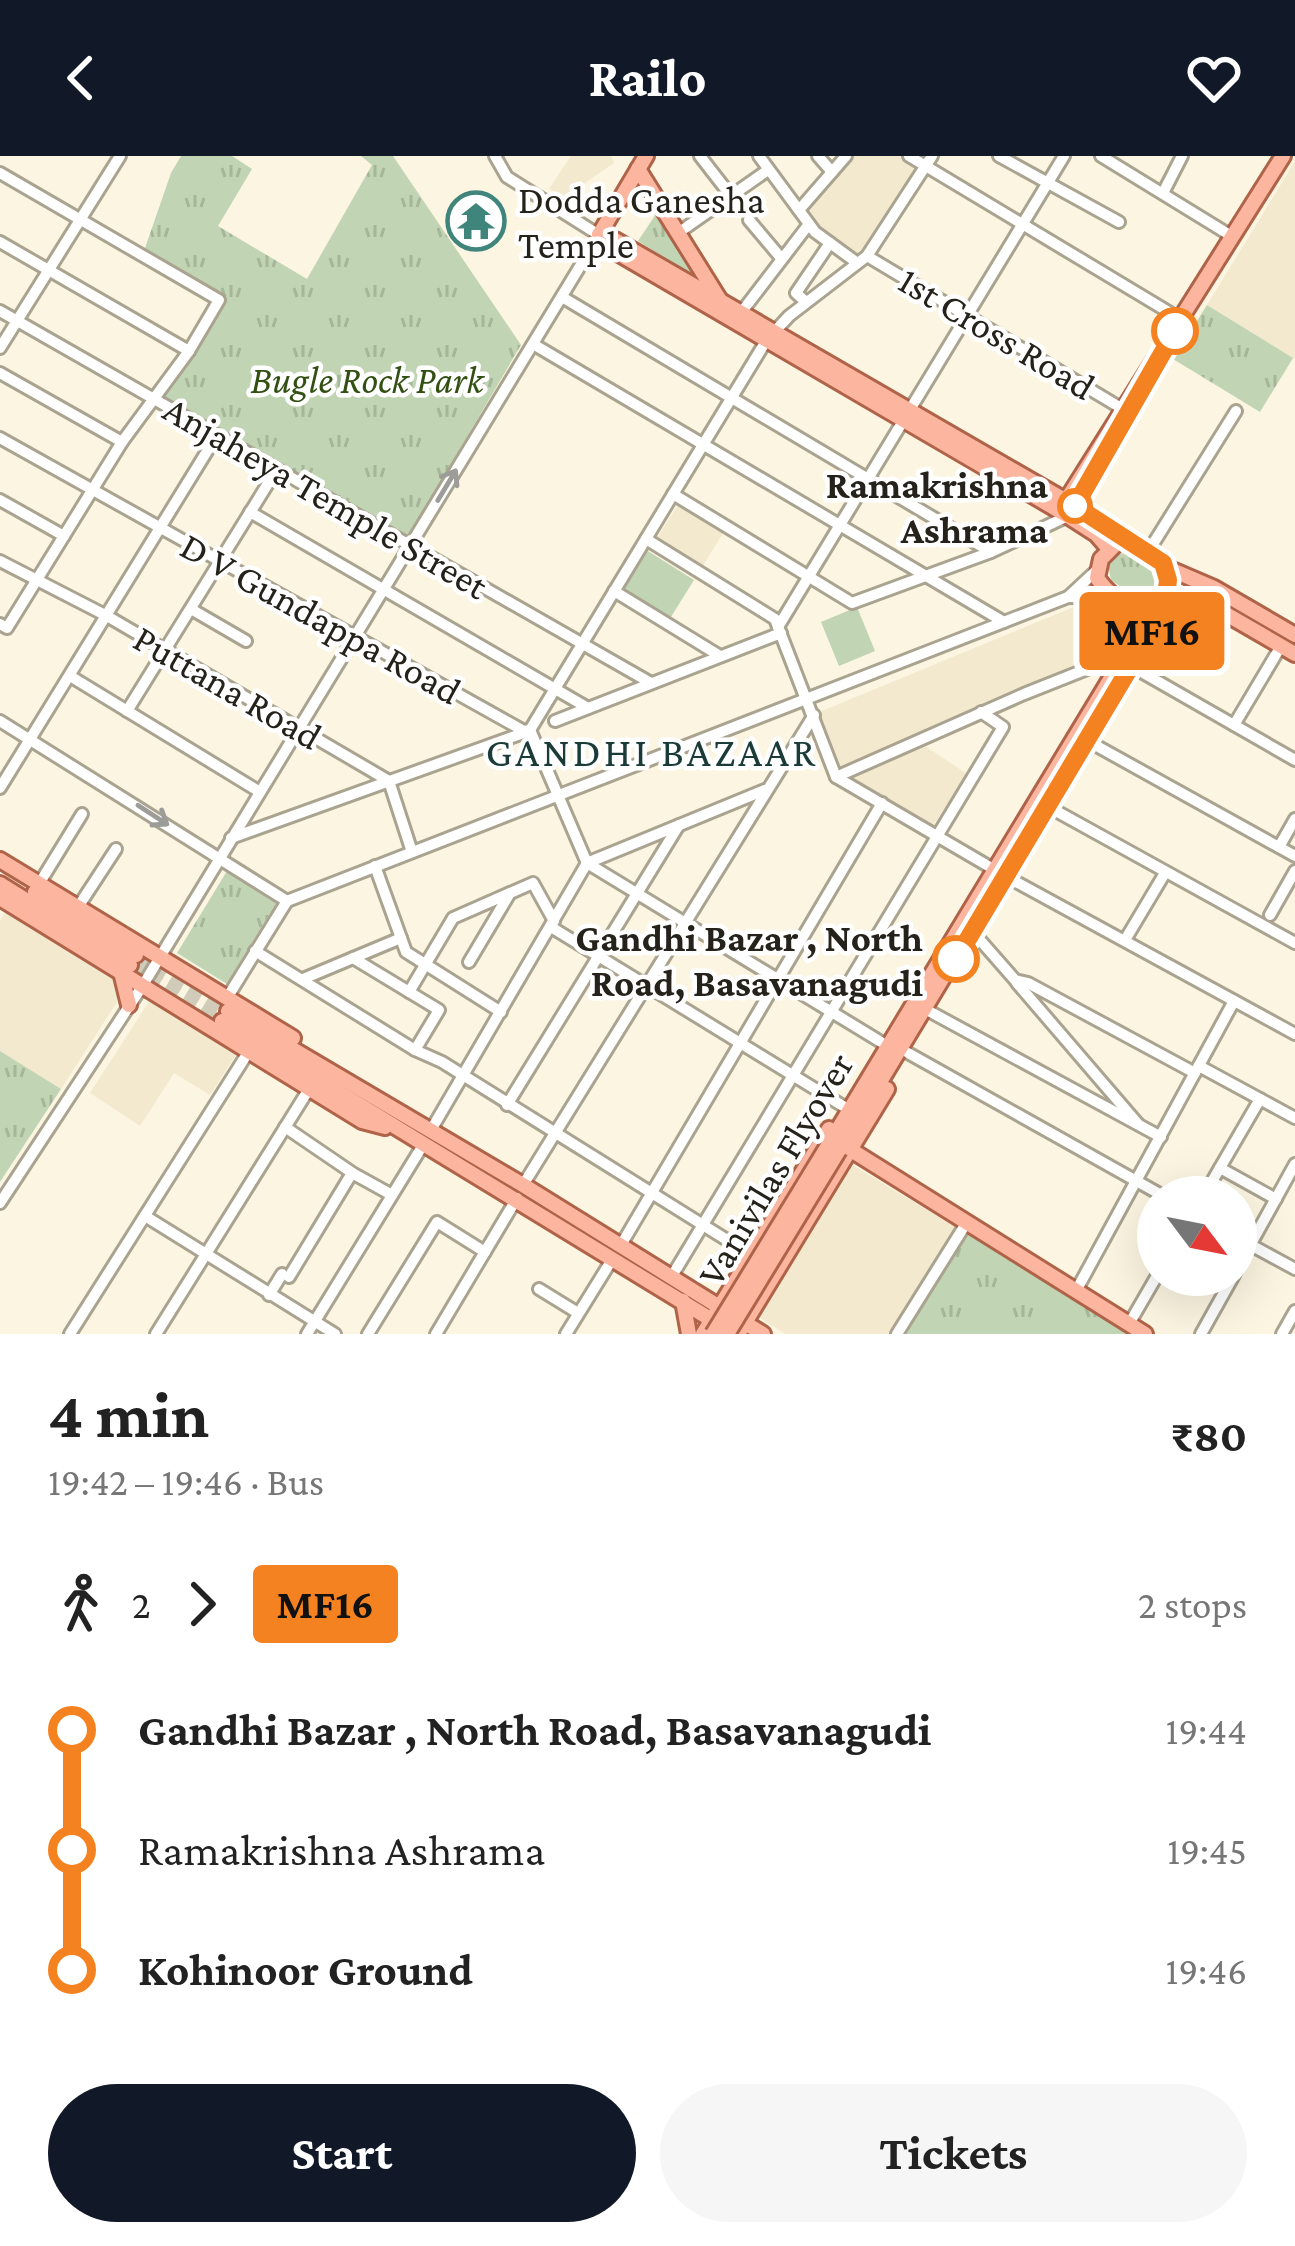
<!DOCTYPE html>
<meta charset="utf-8">
<style>
body{margin:0;font-family:"Crimson Pro",serif;background:#f6f6f6;color:#222;height:100vh;display:flex;flex-direction:column;font-size:45px;white-space:nowrap}
*{box-sizing:border-box;margin:0}
p{font-size:39px;color:#767676}
.icon{flex:none;width:66px;height:66px;fill:none;stroke:currentColor;stroke-width:2;stroke-linecap:round;stroke-linejoin:round}
.map{position:relative;height:1178px;overflow:hidden}
.side{display:flex;flex-direction:column;background:#fff;flex:1}
.side>*{flex:none}
.badge{padding:0 24px;border-radius:9px;font-size:42px;line-height:78px}
.needle{width:78px;rotate:122deg}
.buttons{position:absolute;left:1137px;top:1020px;display:grid;gap:24px}
.buttons a{display:grid;place-items:center;width:120px;height:120px;border-radius:50%;background:#fff;box-shadow:0 12px 48px #0002;font-size:60px}
.map>.badge{position:absolute;translate:-50% -50%;box-shadow:0 0 0 6px #fff}
.legs{display:flex;align-items:center;gap:18px;height:132px;padding:0 48px;font-size:39px}
.legs p{margin-inline-start:auto}
.summary{display:flex;align-items:center;justify-content:space-between;height:204px;padding:0 48px}
h1{font-size:66px;font-weight:700;line-height:90px}
.cta{display:flex;gap:24px;margin-top:auto;padding:24px 48px}
.cta a{flex:1;height:138px;border-radius:72px;background:#111827;color:#fff;font-size:48px;font-weight:700;line-height:138px;text-align:center}
.cta a+a{background:#f6f6f6;color:#222}
ul{padding:0 48px;list-style:none}
li{display:flex;align-items:center;gap:42px;height:120px;font-size:45px}
li i{display:grid;place-items:center;width:18px;height:100%;margin:0 15px;background:currentColor}
li i::after{content:'';width:30px;height:30px;margin:-15px;border:9px solid;border-radius:50%;background:#fff}
li p{margin-inline-start:auto}
li:first-child i{background:linear-gradient(#0000 50%,currentColor 0)}
li:last-child i{background:linear-gradient(currentColor 50%,#0000 0)}
header{display:flex;justify-content:space-between;align-items:center;height:156px;padding:0 48px;background:#111827;color:#fff;font-size:54px;font-weight:700}
.map>svg:first-child{display:block}
.built{fill:#f3e9ce}
.green{fill:#c1d4b3}
.park{fill:url(#park-tufts)}
.lines{fill:none;stroke-linecap:round;stroke-linejoin:round}
.major-tunnel{stroke:#d1cbb9;stroke-width:14;stroke-dasharray:14 7;stroke-linecap:butt}
.minor-casing{stroke:#a9a390;stroke-width:16}
.major-casing{stroke:#af6348;stroke-width:20}
.minor{stroke:#fff;stroke-width:10}
.major{stroke:#fcb6a0;stroke-width:14}
.major-bridge-casing{stroke:#af6348;stroke-width:20;stroke-linecap:butt}
.major-bridge{stroke:#fcb6a0;stroke-width:14}
.oneway{stroke:#9d9c98}
.line-1-casing{stroke:#fff;stroke-width:27}
.line-1{stroke:#f58220;stroke-width:18}
.stop-1-dot{fill:#fff;stroke:#f58220;stroke-width:6}
.labels{text-anchor:middle;dominant-baseline:central;stroke-width:9;stroke-linejoin:round;paint-order:stroke}
.poi-label{font-size:39px;fill:#25221b;stroke:#fff;text-anchor:start}
.street-label{font-size:39px;fill:#25221b;stroke:#fff}
.park-label{font-size:39px;font-style:italic;fill:#335013;stroke:#fff}
.stop-label{font-size:39px;font-weight:bold;fill:#25221b;stroke:#fff;text-anchor:end}
.neighbourhood-label{font-size:42px;letter-spacing:3px;fill:#1a3b37;stroke:#fff}
</style>
<header><svg class="icon" aria-label="back" viewBox="0 0 24 24"><path d="M15 5l-7 7 7 7"/></svg>Railo<svg class="icon" aria-label="heart" viewBox="0 0 24 24"><path d="M12 20l-8-8c-3-5 5-10 8-4 3-6 11-1 8 4z"/></svg></header>
<div class="map">
<svg width="1295" height="1178" viewBox="0 0 1295 1178">
<defs>
<pattern id="park-tufts" width="24" height="20" patternUnits="userSpaceOnUse" patternTransform="scale(3)"><rect width="24" height="20" fill="#c1d4b3"/><path d="M3 7l-1-3M5 7V3M7 7l1-3M15 17l-1-3M17 17v-4M19 17l1-3" fill="none" stroke="#a6b699"/></pattern>
</defs>
<rect width="100%" height="100%" fill="#fcf5e1"/>
<!-- built -->
<g class="built">
<polygon points="571,0 611,0 614,7 563,42 549,33"/>
<polygon points="848,0 904,0 922,11 869,91 854,102 816,72 801,54"/>
<polygon points="1295,5 1295,203 1207,149"/>
<polygon points="680,346 725,374 702,411 657,382"/>
<polygon points="1081,448 1102,503 839,611 817,557"/>
<polygon points="922,588 967,618 932,671 845,620"/>
<polygon points="7,754 110,818 118,829 117,846 61,933 0,895 0,765"/>
<polygon points="152,841 238,895 210,939 174,917 140,970 90,937"/>
<polygon points="849,1007 957,1072 892,1178 785,1178 757,1160"/>
</g>
<!-- green -->
<g class="green">
<polygon points="648,395 694,424 669,464 623,435"/>
<polygon points="857,451 875,495 839,510 821,466"/>
</g>
<!-- park -->
<g class="park">
<polygon points="181,0 232,0 252,13 218,70 307,123 372,9 361,0 393,0 521,189 407,383 158,239 222,142 144,95 171,17"/>
<polygon points="656,58 707,129 638,85"/>
<polygon points="1207,149 1293,202 1260,256 1173,203"/>
<polygon points="1124,397 1156,414 1159,430 1153,439 1138,442 1111,424 1108,409 1114,400"/>
<polygon points="227,715 277,746 227,828 177,797"/>
<polygon points="0,895 61,933 0,1026"/>
<polygon points="957,1072 1132,1178 892,1178"/>
</g>
<g class="lines">
<!-- major-tunnel -->
<g class="major-tunnel">
<polyline points="136,799 228,855"/>
<polyline points="130,809 222,865"/>
</g>
<!-- minor casing -->
<g class="minor-casing">
<g id="minor">
<polyline points="700,0 731,40"/>
<polyline points="759,0 815,76 856,106"/>
<polyline points="818,0 832,16"/>
<polyline points="909,0 1182,164"/>
<polyline points="999,0 1119,66"/>
<polyline points="1101,0 1233,81"/>
<polyline points="0,17 219,144 189,195 122,286 7,472 0,468"/>
<polyline points="1163,37 1182,0"/>
<polyline points="799,54 846,0"/>
<polyline points="749,64 781,102"/>
<polyline points="678,77 768,14"/>
<polyline points="0,86 189,195"/>
<polyline points="867,100 1126,255"/>
<polyline points="562,141 991,396"/>
<polyline points="806,146 796,137 830,87"/>
<polyline points="0,155 651,527"/>
<polyline points="740,158 809,68"/>
<polyline points="533,188 1004,466"/>
<polyline points="0,192 120,0"/>
<polyline points="0,217 122,286"/>
<polyline points="0,282 524,575 530,574"/>
<polyline points="673,338 852,447 991,396 1068,360"/>
<polyline points="0,344 64,380"/>
<polyline points="250,356 588,552"/>
<polyline points="646,383 775,463 836,621 1007,721 1295,878"/>
<polyline points="1148,396 1236,255"/>
<polyline points="0,405 107,460 389,625 412,696"/>
<polyline points="614,435 720,500"/>
<polyline points="1068,441 1116,442"/>
<polyline points="191,453 246,485"/>
<polyline points="778,471 1064,0"/>
<polyline points="1131,510 1295,604"/>
<polyline points="70,520 260,636"/>
<polyline points="127,555 277,313"/>
<polyline points="0,565 287,745"/>
<polyline points="555,565 781,477"/>
<polyline points="1234,569 1281,490"/>
<polyline points="530,574 766,185 789,160 867,100 932,0"/>
<polyline points="530,574 587,707 881,886"/>
<polyline points="1086,584 1295,700"/>
<polyline points="836,621 1024,538 1102,507 1121,506"/>
<polyline points="0,632 217,279"/>
<polyline points="1047,650 1295,787"/>
<polyline points="231,682 526,576"/>
<polyline points="1279,691 1295,663"/>
<polyline points="587,707 765,634"/>
<polyline points="375,710 406,796 501,856"/>
<polyline points="39,728 82,658"/>
<polyline points="287,745 1068,441 1097,414"/>
<polyline points="78,751 116,693"/>
<polyline points="1270,759 1295,715"/>
<polyline points="551,771 843,950"/>
<polyline points="973,776 1015,824 1028,827 1195,917"/>
<polyline points="1125,784 1165,717"/>
<polyline points="255,795 415,894 442,906 751,1099"/>
<polyline points="353,802 439,854 415,894"/>
<polyline points="469,806 510,737"/>
<polyline points="303,823 401,782"/>
<polyline points="1017,827 1138,968"/>
<polyline points="409,836 453,762 533,727 554,765"/>
<polyline points="227,842 287,745"/>
<polyline points="925,853 1161,981"/>
<polyline points="908,897 1165,1041"/>
<polyline points="1199,910 1295,962"/>
<polyline points="507,949 679,669"/>
<polyline points="285,971 354,1018 392,1039"/>
<polyline points="431,974 587,707"/>
<polyline points="1220,1012 1276,1043"/>
<polyline points="523,1029 814,559"/>
<polyline points="1203,1041 1260,943"/>
<polyline points="0,1047 143,829 599,79 507,21 495,0"/>
<polyline points="145,1060 335,1178"/>
<polyline points="1236,1081 1295,1113"/>
<polyline points="621,1089 882,647"/>
<polyline points="1236,1115 1295,1008"/>
<polyline points="672,1120 1003,571 981,556"/>
<polyline points="289,1121 352,1017"/>
<polyline points="539,1133 578,1157"/>
<polyline points="1076,1135 1234,845"/>
<polyline points="269,1139 282,1118"/>
<polyline points="1129,1168 1158,1118"/>
<polyline points="70,1178 249,895"/>
<polyline points="156,1178 309,933"/>
<polyline points="307,1178 423,989"/>
<polyline points="368,1178 437,1066 485,1096"/>
<polyline points="436,1178 517,1042"/>
<polyline points="566,1178 613,1102"/>
<polyline points="897,1178 967,1066"/>
<polyline points="1201,1178 1234,1119"/>
<polyline points="1282,1178 1295,1155"/>
</g>
</g>
<!-- major casing -->
<g class="major-casing">
<g id="major">
<polyline points="638,13 721,146"/>
<polyline points="599,79 615,84 1075,350 1165,411 1214,432 1295,479"/>
<polyline points="599,79 611,93 1068,360 1096,378 1109,393"/>
<polyline points="599,79 646,0"/>
<polyline points="1062,351 1283,0"/>
<path d="M1114 390 1101 403 1097 422C1113 445 1142 463 1166 441L1165 411"/>
<polyline points="1166,441 1207,447 1295,498"/>
<polyline points="0,704 293,882"/>
<polyline points="0,728 130,809"/>
<polyline points="35,736 136,799"/>
<polyline points="0,742 362,965 385,971"/>
<polyline points="121,816 129,849"/>
<polyline points="228,855 523,1029 763,1178"/>
<polyline points="222,865 725,1172"/>
<polyline points="829,988 1143,469 1143,452"/>
<polyline points="839,994 1150,478 1158,448"/>
<polyline points="851,994 1145,1178"/>
<polyline points="683,1145 689,1178"/>
<polyline points="703,1178 829,973"/>
<polyline points="738,1178 887,933"/>
</g>
</g>
<!-- minor -->
<use href="#minor" class="minor"/>
<!-- major -->
<use href="#major" class="major"/>
<!-- major-bridge casing -->
<g class="major-bridge-casing">
<g id="major-bridge">
<polyline points="713,1178 829,988"/>
<polyline points="727,1178 839,994"/>
</g>
</g>
<!-- major-bridge -->
<use href="#major-bridge" class="major-bridge"/>
</g>
<!-- one-way arrows -->
<defs><path id="oneway-shaft" d="M-6 0H5M1.5-3L5.5 0L1.5 3" fill="none" stroke-width="1.6" stroke-linecap="round" stroke-linejoin="round" transform="scale(3)"/></defs>
<g class="oneway">
<use href="#oneway-shaft" transform="translate(447 329) rotate(-59)"/>
<use href="#oneway-shaft" transform="translate(153 659) rotate(33)"/>
</g>
<g class="lines">
<!-- line-1 casing -->
<g class="line-1-casing">
<polyline id="line-1" points="956,803 1150,478 1157,465 1158,448 1166,441 1168,424 1163,407 1075,350 1175,175"/>
</g>
<!-- line-1 -->
<use href="#line-1" class="line-1"/>
</g>
<!-- icons -->
<defs>
<g id="temple-ring" transform="scale(3)"><circle r="9.5" fill="#fff" stroke="#3f857c" stroke-width="1.5"/><path d="M0-6L5-2H3V0L6.5 2.5H4V6H1.5V3h-3V6H-4V2.5H-6.5L-3 0V-2H-5Z" fill="#3f857c"/></g>
</defs>
<g fill-rule="evenodd">
<use href="#temple-ring" x="476" y="65"/>
</g>
<!-- markers -->
<g class="stop-1-dot">
<circle cx="1175" cy="175" r="21"/>
<circle cx="1075" cy="350" r="15"/>
<circle cx="956" cy="803" r="21"/>
</g>
<g class="labels">
<!-- poi labels -->
<g class="poi-label">
<text x="518" y="43">Dodda Ganesha<tspan x="518" dy="45">Temple</tspan></text>
</g>
<!-- street labels -->
<g class="street-label">
<text transform="translate(997 177) rotate(31)">1st Cross Road</text>
<text transform="translate(326 341) rotate(30)">Anjaheya Temple Street</text>
<text transform="translate(321 462) rotate(29)">D V Gundappa Road</text>
<text transform="translate(228 531) rotate(30)">Puttana Road</text>
<text transform="translate(775 1013) rotate(-59)">Vanivilas Flyover</text>
</g>
<!-- park labels -->
<g class="park-label">
<text x="367" y="223">Bugle Rock Park</text>
</g>
<!-- stop labels -->
<g class="stop-label">
<text x="1048" y="328">Ramakrishna<tspan x="1048" dy="45">Ashrama</tspan></text>
<text x="923" y="781">Gandhi Bazar , North<tspan x="923" dy="45">Road, Basavanagudi</tspan></text>
</g>
<!-- neighbourhood labels -->
<g class="neighbourhood-label">
<text x="652" y="595">GANDHI BAZAAR</text>
</g>
</g>
</svg>
<div class="buttons">
<a><svg class="needle" viewBox="-14 -14 28 28"><path d="M0-13l5 13h-10z" fill="#e53935"/><path d="M0 13l5-13h-10z" fill="#767676"/></svg></a>
</div>
<b class="badge" style="left:1152px;top:475px;background:#f58220;color:#111">MF16</b>
</div>
<section class="side">
<div class="summary"><div><h1>4 min</h1><p>19:42 – 19:46 · Bus</p></div><b>₹80</b></div>
<div class="legs"><svg class="icon" aria-label="walk" viewBox="0 0 24 24"><circle cx="13" cy="4" r="2"/><path d="M13 8l-2 6 4 7M11 14l-3 7M7 12l3-4h3l4 4"/></svg>2<svg class="icon" aria-label="forward" viewBox="0 0 24 24"><path d="M9 5l7 7-7 7"/></svg><b class="badge" style="background:#f58220;color:#111">MF16</b><p>2 stops</p></div>
<ul>
<li><i style="color:#f58220"></i><b>Gandhi Bazar , North Road, Basavanagudi</b><p>19:44</p></li>
<li><i style="color:#f58220"></i><span>Ramakrishna Ashrama</span><p>19:45</p></li>
<li><i style="color:#f58220"></i><b>Kohinoor Ground</b><p>19:46</p></li>
</ul>
<div class="cta"><a>Start</a><a>Tickets</a></div>
</section>
